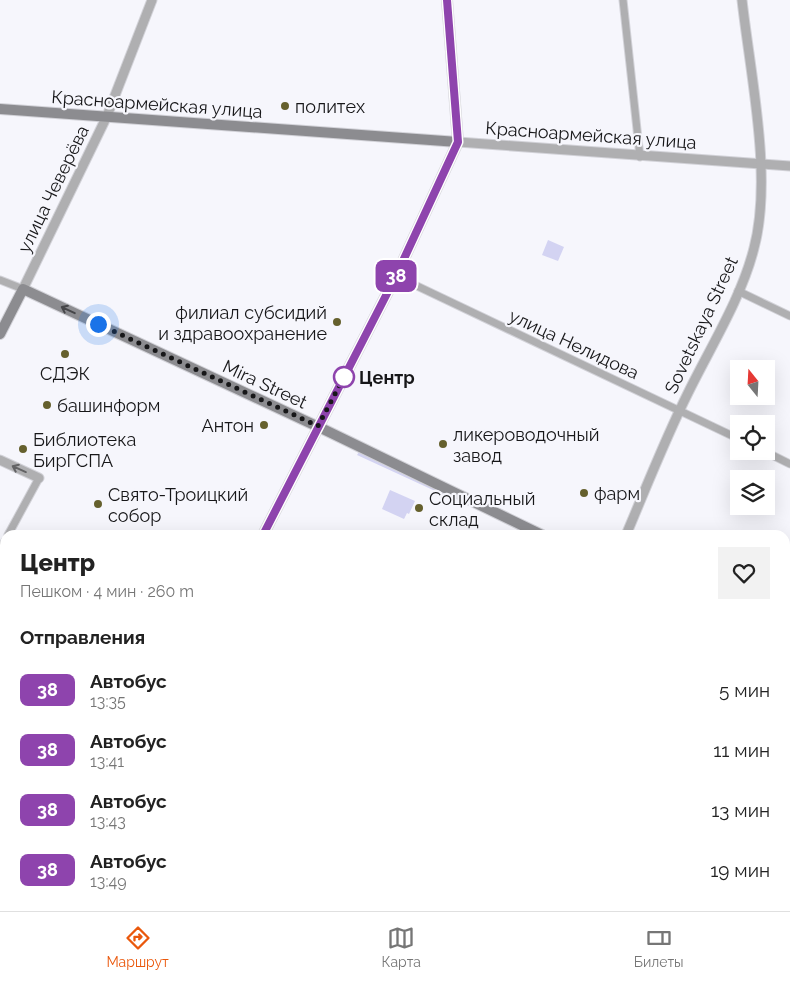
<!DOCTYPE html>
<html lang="ru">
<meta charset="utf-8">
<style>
body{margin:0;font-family:Raleway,sans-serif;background:#f2f2f2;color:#222;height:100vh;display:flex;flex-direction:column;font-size:19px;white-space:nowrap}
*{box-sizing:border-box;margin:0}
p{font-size:16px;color:#767676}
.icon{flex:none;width:28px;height:28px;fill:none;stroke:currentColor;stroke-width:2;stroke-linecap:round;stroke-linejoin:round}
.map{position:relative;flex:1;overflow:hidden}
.panel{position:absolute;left:0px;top:530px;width:790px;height:381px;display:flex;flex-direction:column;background:#fff;border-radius:15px 15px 0 0;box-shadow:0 5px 20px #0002}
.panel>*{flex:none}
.badge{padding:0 10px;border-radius:8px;font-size:18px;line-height:32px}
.needle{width:32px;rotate:342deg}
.tools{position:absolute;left:730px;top:360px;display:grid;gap:10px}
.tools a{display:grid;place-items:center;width:45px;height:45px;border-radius:0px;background:#fff;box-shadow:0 5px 20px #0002;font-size:25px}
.you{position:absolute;width:25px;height:25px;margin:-12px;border:4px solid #fff;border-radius:50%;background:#1a73e8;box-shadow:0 0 0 8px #1a73e833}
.map>.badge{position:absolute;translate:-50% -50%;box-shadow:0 0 0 2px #fff}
h2{padding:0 20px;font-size:19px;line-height:45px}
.round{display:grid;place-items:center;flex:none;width:52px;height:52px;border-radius:0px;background:#f2f2f2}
.summary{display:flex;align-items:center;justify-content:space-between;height:85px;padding:0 20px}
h1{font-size:24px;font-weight:800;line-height:38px}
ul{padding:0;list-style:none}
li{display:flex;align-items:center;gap:15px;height:60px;padding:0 20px}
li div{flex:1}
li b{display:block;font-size:19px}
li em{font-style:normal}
li .badge{min-width:55px;font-weight:700;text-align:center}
.tabs{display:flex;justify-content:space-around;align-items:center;height:70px;border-top:1px solid #e0e0e0;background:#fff;font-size:14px;color:#767676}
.tabs a{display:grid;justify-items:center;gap:2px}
.tabs .active{color:#ea580c}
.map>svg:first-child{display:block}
.green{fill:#d3d3f2}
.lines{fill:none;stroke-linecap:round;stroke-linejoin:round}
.minor-casing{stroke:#d2d2d8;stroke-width:9}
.tertiary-casing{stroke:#d2d2d8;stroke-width:11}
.secondary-casing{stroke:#d2d2d8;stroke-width:12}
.minor{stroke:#afafb1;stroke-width:7}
.tertiary{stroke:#afafb1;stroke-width:9}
.secondary{stroke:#8c8c90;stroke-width:10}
.oneway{stroke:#464649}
.oneway2{stroke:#636365}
.line-casing{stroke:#fff;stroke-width:11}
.line{stroke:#8e44ad;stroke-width:8}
.walk{stroke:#171719;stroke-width:5;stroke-dasharray:0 9}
.poi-dot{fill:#65602d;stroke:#f6f6fc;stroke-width:2}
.stop-dot{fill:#fff;stroke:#8e44ad;stroke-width:2.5}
.labels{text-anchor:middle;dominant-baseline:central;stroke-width:4.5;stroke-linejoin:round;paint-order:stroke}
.street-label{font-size:18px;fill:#171719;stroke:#f6f6fc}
.poi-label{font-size:18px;fill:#171719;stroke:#f6f6fc;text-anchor:start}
.stop-label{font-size:18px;font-weight:bold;fill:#171719;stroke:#f6f6fc;text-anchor:start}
</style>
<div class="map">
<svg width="790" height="911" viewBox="0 0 790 911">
<rect width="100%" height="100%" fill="#f6f6fc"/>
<!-- green -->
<g class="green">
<polygon points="548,240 564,247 558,261 542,255"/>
<polygon points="359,452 447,492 446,496 357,455"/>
<polygon points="390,490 415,501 409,514 407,513 404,519 382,509"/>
</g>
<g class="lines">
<!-- minor casing -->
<g class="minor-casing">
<g id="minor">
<polyline points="623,0 640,157"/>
<polyline points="396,276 739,439"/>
<polyline points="0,280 23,289"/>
<polyline points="738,291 790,316"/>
<polyline points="764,451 790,464"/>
<polyline points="8,535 39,478"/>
<polyline points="0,550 5,541"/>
<polyline points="0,798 5,800"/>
<polyline points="785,847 790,850"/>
<polyline points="221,906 230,911"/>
</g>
</g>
<!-- tertiary casing -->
<g class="tertiary-casing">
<g id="tertiary">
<polyline points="458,142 790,166"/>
<polyline points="23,289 107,116 152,0"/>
<polyline points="0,460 39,478"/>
<path d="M626 535C646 488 665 439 688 393 710 348 742 297 754 248 773 177 750 73 742 0"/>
<polyline points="0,599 5,601"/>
<polyline points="613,906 623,911"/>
<polyline points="441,911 444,906"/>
</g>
</g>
<!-- secondary casing -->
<g class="secondary-casing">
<g id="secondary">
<polyline points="0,109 458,142"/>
<polyline points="0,334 23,289 325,430 542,535"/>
<polyline points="263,535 396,276 458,142 447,0"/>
<polyline points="785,653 790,655"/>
<polyline points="75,911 78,906"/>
</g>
</g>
<!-- minor -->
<use href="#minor" class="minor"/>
<!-- tertiary -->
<use href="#tertiary" class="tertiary"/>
<!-- secondary -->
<use href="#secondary" class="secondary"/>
</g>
<!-- one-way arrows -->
<defs><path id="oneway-shaft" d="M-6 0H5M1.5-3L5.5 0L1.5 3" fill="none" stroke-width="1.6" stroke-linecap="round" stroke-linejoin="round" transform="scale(1.25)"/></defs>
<use class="oneway" href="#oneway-shaft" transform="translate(68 310) rotate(-155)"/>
<use class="oneway2" href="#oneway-shaft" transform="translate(19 469) rotate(-156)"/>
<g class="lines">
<!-- line casing -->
<g class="line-casing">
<polyline id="line" points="263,535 396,276 458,142 447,0"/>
</g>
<!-- line -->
<use href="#line" class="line"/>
<!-- walk -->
<polyline class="walk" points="98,324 318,426 344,377"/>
</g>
<!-- markers -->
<g class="poi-dot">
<circle cx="285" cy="106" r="5"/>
<circle cx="337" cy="322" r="5"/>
<circle cx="65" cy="354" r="5"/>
<circle cx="47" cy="405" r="5"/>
<circle cx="264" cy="425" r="5"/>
<circle cx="443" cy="444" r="5"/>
<circle cx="23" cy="449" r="5"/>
<circle cx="584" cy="493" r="5"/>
<circle cx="98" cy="504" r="5"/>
<circle cx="419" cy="508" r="5"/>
</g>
<circle class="stop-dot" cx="344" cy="377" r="10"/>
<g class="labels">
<!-- street labels -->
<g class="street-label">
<text transform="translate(157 104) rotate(4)">Красноармейская улица</text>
<text transform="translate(591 135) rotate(4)">Красноармейская улица</text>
<text transform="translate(53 189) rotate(-64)">улица Чеверёва</text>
<text transform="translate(701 325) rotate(-65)">Sovetskaya Street</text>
<text transform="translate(574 344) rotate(25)">улица Нелидова</text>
<text transform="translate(265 384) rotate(25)">Mira Street</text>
</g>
<!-- poi labels -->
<g class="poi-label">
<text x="295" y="106">политех</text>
<text x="327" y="312" text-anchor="end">филиал субсидий<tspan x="327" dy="21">и здравоохранение</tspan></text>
<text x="65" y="373" text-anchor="middle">СДЭК</text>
<text x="57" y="405">башинформ</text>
<text x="254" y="425" text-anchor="end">Антон</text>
<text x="453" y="434">ликероводочный<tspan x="453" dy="21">завод</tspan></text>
<text x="33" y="439">Библиотека<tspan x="33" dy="21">БирГСПА</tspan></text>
<text x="594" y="493">фарм</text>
<text x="108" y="494">Свято-Троицкий<tspan x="108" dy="21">собор</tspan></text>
<text x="429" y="498">Социальный<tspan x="429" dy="21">склад</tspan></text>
</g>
<!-- stop labels -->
<g class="stop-label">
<text x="359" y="377">Центр</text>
</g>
</g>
</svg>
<div class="tools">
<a><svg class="needle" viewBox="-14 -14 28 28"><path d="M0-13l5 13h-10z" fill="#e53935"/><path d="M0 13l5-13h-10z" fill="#767676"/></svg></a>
<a><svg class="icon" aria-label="locate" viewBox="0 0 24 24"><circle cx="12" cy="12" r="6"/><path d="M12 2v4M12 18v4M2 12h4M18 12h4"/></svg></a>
<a><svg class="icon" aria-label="layers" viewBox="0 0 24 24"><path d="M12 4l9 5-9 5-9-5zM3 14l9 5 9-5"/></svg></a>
</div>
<div class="you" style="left:98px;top:324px"></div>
<b class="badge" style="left:396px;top:276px;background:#8e44ad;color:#fff">38</b>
<section class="panel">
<div class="summary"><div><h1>Центр</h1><p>Пешком · 4 мин · 260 m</p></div><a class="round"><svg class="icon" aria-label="heart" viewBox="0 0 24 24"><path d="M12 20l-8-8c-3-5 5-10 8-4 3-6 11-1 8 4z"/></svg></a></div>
<h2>Отправления</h2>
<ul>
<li><span class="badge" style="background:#8e44ad;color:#fff">38</span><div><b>Автобус</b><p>13:35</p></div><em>5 мин</em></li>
<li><span class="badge" style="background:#8e44ad;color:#fff">38</span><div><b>Автобус</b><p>13:41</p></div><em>11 мин</em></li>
<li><span class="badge" style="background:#8e44ad;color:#fff">38</span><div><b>Автобус</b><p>13:43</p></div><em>13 мин</em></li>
<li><span class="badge" style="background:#8e44ad;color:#fff">38</span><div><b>Автобус</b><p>13:49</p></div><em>19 мин</em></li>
</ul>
</section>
</div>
<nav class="tabs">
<a class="active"><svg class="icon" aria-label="directions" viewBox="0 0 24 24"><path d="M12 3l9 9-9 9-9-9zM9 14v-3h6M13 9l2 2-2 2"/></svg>Маршрут</a>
<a><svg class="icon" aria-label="map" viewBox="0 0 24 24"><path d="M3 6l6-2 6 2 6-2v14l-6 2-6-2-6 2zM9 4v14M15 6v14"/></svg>Карта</a>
<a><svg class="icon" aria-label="tickets" viewBox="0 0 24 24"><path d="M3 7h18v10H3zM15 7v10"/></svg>Билеты</a>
</nav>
